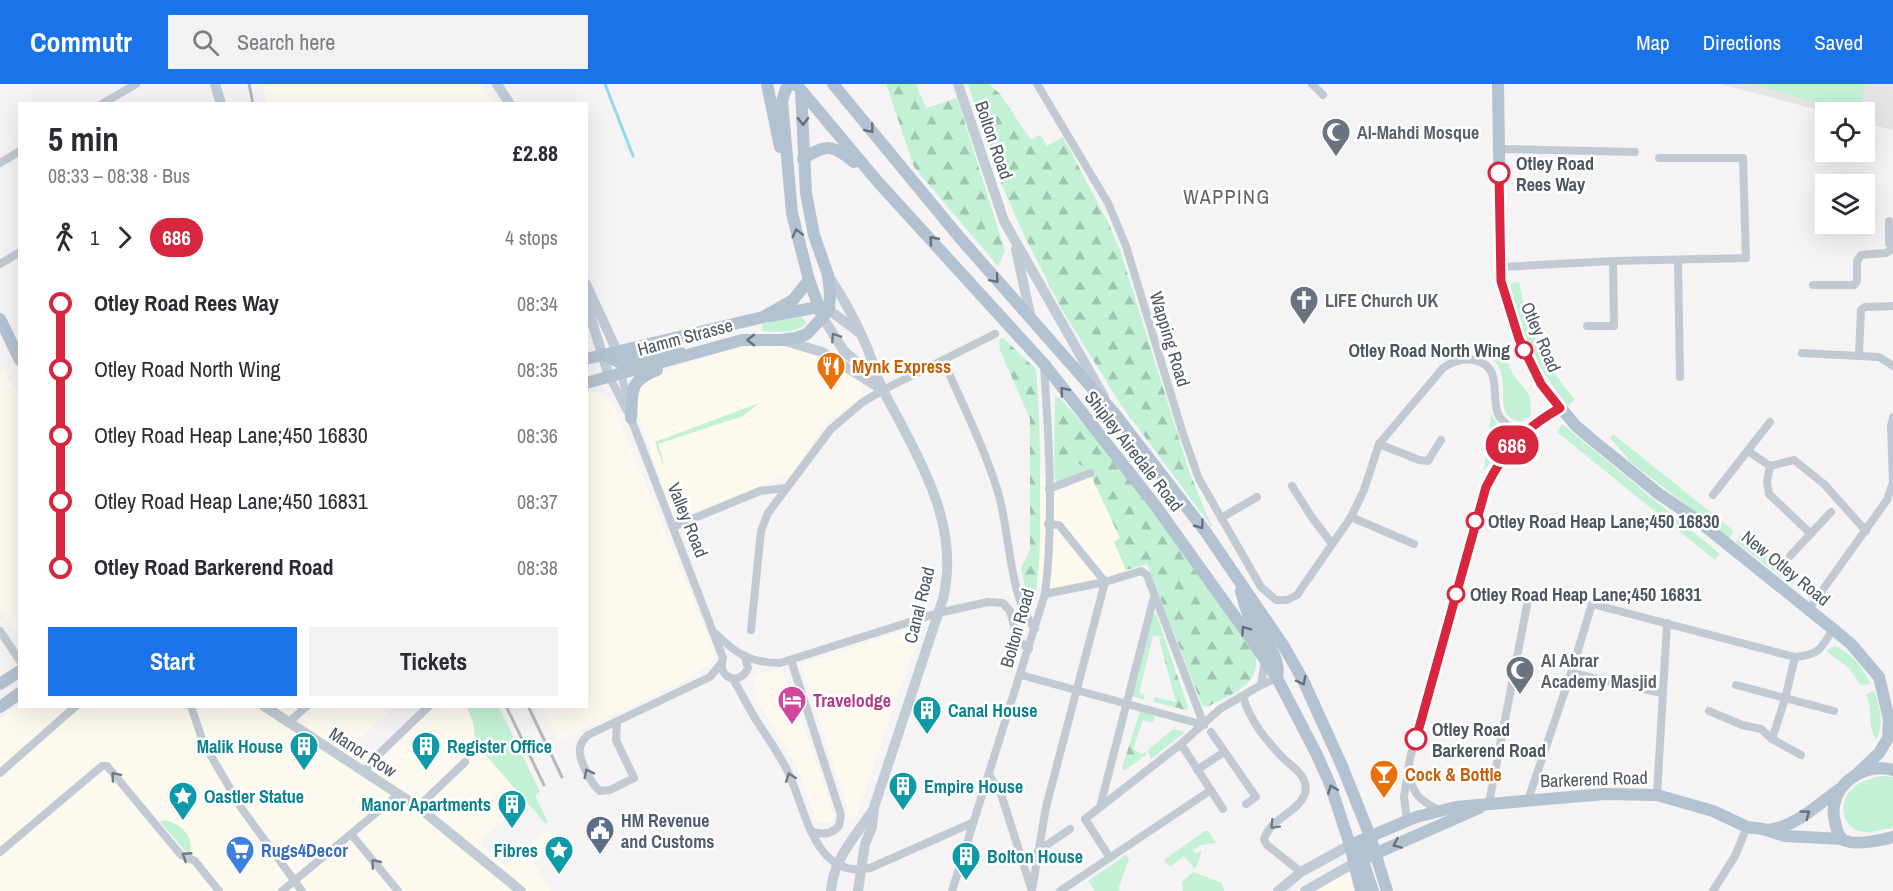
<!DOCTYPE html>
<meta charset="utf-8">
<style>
body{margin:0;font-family:"Archivo Narrow",sans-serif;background:#f2f2f3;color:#2b2b33;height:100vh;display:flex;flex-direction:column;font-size:22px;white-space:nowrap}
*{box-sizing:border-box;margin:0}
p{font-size:20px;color:#7c7c81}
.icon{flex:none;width:33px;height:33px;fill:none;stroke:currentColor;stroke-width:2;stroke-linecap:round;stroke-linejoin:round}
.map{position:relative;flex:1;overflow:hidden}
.sheet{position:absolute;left:18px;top:18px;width:570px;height:606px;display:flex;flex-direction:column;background:#fff;border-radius:0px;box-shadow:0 6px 24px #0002}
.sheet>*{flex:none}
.badge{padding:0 12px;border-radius:20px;font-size:21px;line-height:39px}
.buttons{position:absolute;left:1815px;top:18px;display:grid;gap:12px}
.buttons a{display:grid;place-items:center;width:60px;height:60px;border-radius:0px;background:#fff;box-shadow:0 6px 24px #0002;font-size:30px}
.map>.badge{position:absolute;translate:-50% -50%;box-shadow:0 0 0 3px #fff}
.legs{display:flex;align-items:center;gap:9px;height:66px;padding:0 30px;font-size:20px}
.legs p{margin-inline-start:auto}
.summary{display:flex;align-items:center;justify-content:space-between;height:102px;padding:0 30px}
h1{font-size:33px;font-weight:700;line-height:45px}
.cta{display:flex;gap:12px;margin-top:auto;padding:12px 30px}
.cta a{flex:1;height:69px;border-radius:0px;background:#1a73e8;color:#fff;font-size:24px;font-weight:700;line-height:69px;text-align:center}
.cta a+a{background:#f2f2f3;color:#2b2b33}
ul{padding:0 30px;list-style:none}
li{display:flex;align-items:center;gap:21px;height:66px;font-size:22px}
li i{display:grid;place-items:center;width:9px;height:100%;margin:0 8px;background:currentColor}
li i::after{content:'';width:15px;height:15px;margin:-8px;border:4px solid;border-radius:50%;background:#fff}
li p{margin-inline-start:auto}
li:first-child i{background:linear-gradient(#0000 50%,currentColor 0)}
li:last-child i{background:linear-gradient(currentColor 50%,#0000 0)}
header{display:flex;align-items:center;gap:36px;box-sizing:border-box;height:84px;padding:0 30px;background:#1a73e8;color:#fff}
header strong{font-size:28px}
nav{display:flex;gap:33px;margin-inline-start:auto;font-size:21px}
.search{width:420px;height:54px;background:#f2f2f3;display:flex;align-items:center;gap:15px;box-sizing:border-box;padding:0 21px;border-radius:0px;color:#7c7c81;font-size:22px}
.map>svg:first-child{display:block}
.commercial{fill:#fdf9ef}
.education{fill:#e6e4e5}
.grass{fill:#c3f1d5}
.forest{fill:url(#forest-firs)}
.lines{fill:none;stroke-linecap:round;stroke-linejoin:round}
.stream{stroke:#90daee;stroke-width:3}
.street{stroke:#c1cad2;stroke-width:8}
.secondary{stroke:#c1cbd6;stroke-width:10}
.primary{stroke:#b3c2d1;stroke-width:12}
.rail{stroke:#b5b8bd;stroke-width:3}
.oneway{stroke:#64717d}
.oneway2{stroke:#6e7984}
.oneway3{stroke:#6e7983}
.line-1-casing{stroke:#fff;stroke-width:14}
.line-1{stroke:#d7263d;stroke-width:9}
.stop-1-dot{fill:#fff;stroke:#d7263d;stroke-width:3}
.labels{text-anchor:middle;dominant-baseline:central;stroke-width:5;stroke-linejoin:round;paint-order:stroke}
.worship-label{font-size:18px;font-weight:bold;fill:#5b616d;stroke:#fff;text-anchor:start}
.street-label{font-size:18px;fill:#4a5661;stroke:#fff}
.stop-label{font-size:18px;font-weight:bold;fill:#4a5661;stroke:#fff;text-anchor:start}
.food-label{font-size:18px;font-weight:bold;fill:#c56008;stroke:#fff;text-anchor:start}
.hotel-label{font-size:18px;font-weight:bold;fill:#b23c85;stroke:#fff;text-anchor:start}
.culture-label{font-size:18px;font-weight:bold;fill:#0d838f;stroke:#fff;text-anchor:start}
.service-label{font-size:18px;font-weight:bold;fill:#4e5e75;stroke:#fff;text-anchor:start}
.shop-label{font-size:18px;font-weight:bold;fill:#366cbe;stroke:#fff;text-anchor:start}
.neighbourhood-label{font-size:20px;letter-spacing:1.5px;fill:#5f6368;stroke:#fff}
</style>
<header>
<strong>Commutr</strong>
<div class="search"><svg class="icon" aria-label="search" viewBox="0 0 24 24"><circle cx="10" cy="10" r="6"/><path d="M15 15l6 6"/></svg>Search here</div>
<nav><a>Map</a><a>Directions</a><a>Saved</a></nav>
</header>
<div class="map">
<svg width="1893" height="807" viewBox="0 0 1893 807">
<defs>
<pattern id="forest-firs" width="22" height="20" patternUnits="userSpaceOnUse" patternTransform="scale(1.5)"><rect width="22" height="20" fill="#c3f1d5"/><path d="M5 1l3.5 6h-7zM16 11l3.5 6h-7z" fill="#a0c6b0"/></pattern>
</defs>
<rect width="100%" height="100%" fill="#f5f3f3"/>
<!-- commercial -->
<g class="commercial">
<polygon points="263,0 482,0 493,19 267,19"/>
<polygon points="747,260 786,260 820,270 861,297 863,307 861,313 825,340 791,390 674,436 638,330 635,319 635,308 647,293"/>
<polygon points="4,286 20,313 20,541 14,548 0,525 0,288"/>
<polygon points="587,307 596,307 612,318 713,564 713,578 685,597 558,657 541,623 586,622"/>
<polygon points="1088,385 1133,483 1094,497 1054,504 1037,503 1040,462 1040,394 1054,395 1058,398"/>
<polygon points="919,542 921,544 855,736 851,736 801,580"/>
<polygon points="782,586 812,666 834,732 832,738 828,739 817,738 796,681 756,615 754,599 756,590"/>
<polygon points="19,621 20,622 394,623 348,666 363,676 369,674 425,623 467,623 473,638 476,660 525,716 481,756 481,761 500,775 505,783 538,753 549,746 555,759 552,759 533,777 551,807 0,807 0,634"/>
<polygon points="1343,787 1350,790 1355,807 1305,807"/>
</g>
<!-- education -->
<polygon class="education" points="1720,0 1893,0 1893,46 1865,39 1864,28 1826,28"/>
<!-- grass -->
<g class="grass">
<polygon points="1752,0 1866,0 1858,28 1850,28"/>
<path d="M1519 198C1527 243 1544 281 1575 315L1568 322C1535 281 1520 252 1510 199Z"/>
<path d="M800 230 806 239C797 250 777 248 762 247V239Z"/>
<path d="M1491 269H1503L1513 290 1530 312 1531 332 1521 338C1487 331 1517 296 1491 273Z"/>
<polygon points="759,319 743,332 658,360 664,379 663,380 655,358"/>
<path d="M1491 330C1497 341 1504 346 1505 358L1484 387Z"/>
<polygon points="1562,340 1720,470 1715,476 1557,348"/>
<polygon points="1613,350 1734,447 1729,454 1633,380 1610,354"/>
<polygon points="1054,374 1075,378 1088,385 1058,398 1055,397"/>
<polygon points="1740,451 1796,494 1792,501 1736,458"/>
<polygon points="1156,529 1164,553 1153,552 1139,609 1145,611 1144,616 1132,612 1153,532"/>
<path d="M1834 562C1850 567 1864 584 1870 600L1861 601 1849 584 1826 567Z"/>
<path d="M1874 606C1880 625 1884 636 1877 655 1866 644 1874 624 1866 611Z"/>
<polygon points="467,623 499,623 540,708 535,711 548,738 545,739 476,660 473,638"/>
<polygon points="1173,645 1185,648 1151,675 1148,666"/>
<path d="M1882 692 1893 693V744C1884 745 1873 748 1865 748 1842 746 1837 719 1852 705 1860 697 1871 694 1882 692Z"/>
<path d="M164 736C181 739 194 752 190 769L184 766 160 738Z"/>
<polygon points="1205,747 1208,747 1216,759 1201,761 1193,766 1195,770 1202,767 1195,785 1184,772 1170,783 1164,776"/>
<polygon points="1126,771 1129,775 1118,806 1121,807 1095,807 1088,797"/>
<polygon points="1193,788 1222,799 1224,807 1183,807 1182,798"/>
</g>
<!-- forest -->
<g class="forest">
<polygon points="886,0 916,0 926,24 957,14 1005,167 998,182 914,83"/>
<polygon points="968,0 989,0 1000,10 1031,56 1040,51 1047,62 1063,53 1109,140 1121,169 1190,390 1212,443 1121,321 1061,224 1023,149 1001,99"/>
<path d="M1002 253 1036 285C1040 328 1040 370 1040 413 1040 450 1041 487 1033 523L1030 524 1021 484 1030 466V335L1000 266 999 257Z"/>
<path d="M1059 313 1118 379 1255 571C1262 602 1229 611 1207 623L1202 621 1147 480 1126 486 1114 458 1120 454 1088 385 1075 378 1054 374 1055 314Z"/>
<polygon points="1164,553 1188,623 1186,626 1154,618 1155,613 1176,618 1159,555"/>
<polygon points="1140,627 1155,632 1153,639 1143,636 1133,665 1142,670 1145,668 1147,670 1124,687 1122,684"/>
</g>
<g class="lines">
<!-- stream -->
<polyline class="stream" points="605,0 633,72"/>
<!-- street -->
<g class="street">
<path d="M1037 0 1108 119 1126 162 1183 350 1199 395 1261 503 1276 516H1287L1297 511 1351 433 1364 406 1379 360 1443 284C1453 277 1462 274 1474 276 1505 283 1489 314 1499 332 1504 340 1514 345 1521 351"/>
<polyline points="1312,0 1323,11"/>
<polyline points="102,20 136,0"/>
<polyline points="1499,65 1635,68"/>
<polyline points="0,79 20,67"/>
<polyline points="1889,137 1889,160 1893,162"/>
<polyline points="1678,177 1680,293"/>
<polyline points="0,180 20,168"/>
<polyline points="1501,183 1613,177 1746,174 1743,74 1659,74"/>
<polyline points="1813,201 1854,201 1857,197 1857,177 1861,171 1886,169 1891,166 1891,162"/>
<polyline points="1587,242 1614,242 1613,177"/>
<polyline points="1802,269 1879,273 1893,282"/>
<polyline points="1859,271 1861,226 1865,223 1893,222"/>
<path d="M943 276C962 319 984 363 998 408 1010 448 1009 514 1035 545"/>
<polyline points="621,288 628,320"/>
<polyline points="609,292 627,327"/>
<polyline points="630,332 723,574"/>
<polyline points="1379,360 1419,376 1428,377 1441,356"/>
<polyline points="1748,367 1770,382"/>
<polyline points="1770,382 1794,376 1824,400 1866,447"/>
<polyline points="1770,382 1767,398 1769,410 1811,450"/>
<polyline points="1292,402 1311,432 1332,460"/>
<polyline points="1049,405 1090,389"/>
<polyline points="1713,411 1770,338"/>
<polyline points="1351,433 1414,460"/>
<polyline points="1221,434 1257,413"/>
<polyline points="673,443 760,407 786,404"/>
<polyline points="1790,472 1831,428"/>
<polyline points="1045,510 1105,498 1141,487 1147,491 1204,641"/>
<polyline points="1809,525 1887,416 1893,398 1891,342 1893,333"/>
<polyline points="751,546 761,447 768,429 831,345 863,318 883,306 995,250"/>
<polyline points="0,547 20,577"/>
<path d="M716 550C736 570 751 579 780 579L938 529 988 518 1003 519 1010 527 1018 556 1029 565"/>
<path d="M791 576 841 731 839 742C831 751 821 751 811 747"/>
<path d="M722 577C719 596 741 601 748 584L745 572"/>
<polyline points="1571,589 1662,609"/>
<polyline points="1021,591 1204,641"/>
<path d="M733 595C742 610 749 625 758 639 767 653 777 667 785 682 805 717 811 797 870 784L972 739"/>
<polyline points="1261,601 1265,576"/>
<polyline points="1736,601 1834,627"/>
<path d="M1243 613C1251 638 1265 655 1283 674 1289 680 1299 686 1303 694 1306 699 1307 707 1304 712 1297 729 1269 735 1264 756L1267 761 1301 788"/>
<polyline points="191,622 203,658 242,725 302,807"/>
<polyline points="1709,627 1742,641 1761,645 1772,655 1801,671"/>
<path d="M617 638 616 656 634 694 610 706 600 707C591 700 578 675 580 664 581 658 584 655 588 651L710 593 722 578"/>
<polyline points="288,639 307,622"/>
<polyline points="1211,648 1256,713 1246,720"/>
<polyline points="1772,655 1785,615 1795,573"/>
<polyline points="1181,660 1223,725"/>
<polyline points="1197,686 1224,668"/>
<polyline points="364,688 378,671 429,622"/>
<polyline points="0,689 76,622"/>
<polyline points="989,691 1001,710 1031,804"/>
<path d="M1409 692C1415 714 1421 716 1440 727"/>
<polyline points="1657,711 1667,539"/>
<path d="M1528 716 1571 589 1592 520 1795 573C1819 571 1821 565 1833 545"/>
<polyline points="1489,719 1528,516"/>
<polyline points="418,723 465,678"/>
<polyline points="1100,723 1154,513"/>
<path d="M1407 736 1404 713 1410 674 1486 403C1506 364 1522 346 1560 324"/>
<polyline points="351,750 398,807"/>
<polyline points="1038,767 1070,745"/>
<polyline points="0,768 102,682 107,682 181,771 195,777 219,807"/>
<polyline points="1110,774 1085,735 1181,660 1220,625 1261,601 1277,594"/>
<polyline points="1032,806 1046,723 1105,498 1059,441 1048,440"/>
<polyline points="282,807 399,710"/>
<path d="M952 807 1045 510C1054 439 1049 355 1044 283"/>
<polyline points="1060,807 1211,706"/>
<polyline points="1713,807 1735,772 1747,743"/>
</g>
<!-- secondary -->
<g class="secondary">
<polyline points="215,0 221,20"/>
<polyline points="497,0 510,20"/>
<polyline points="958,0 1004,137 1104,313"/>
<polyline points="1016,165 1031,235"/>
<path d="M828 191C842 212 855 235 865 259 871 271 874 285 879 297 885 313 895 327 902 342 931 396 958 452 943 515L874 723 872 743 865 760 858 807"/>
<polyline points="586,200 617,267 618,273"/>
<polyline points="586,219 609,292"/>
<polyline points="829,226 860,249"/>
<polyline points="823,234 844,267 877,296"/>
<polyline points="785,257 822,268 883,306"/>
<polyline points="264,622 418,723 521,807"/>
<path d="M831 807C833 775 856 752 873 726"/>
<polyline points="1278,807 1301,788 1350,761"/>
<polyline points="1305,807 1354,779"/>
</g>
<!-- primary -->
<g class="primary">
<polyline points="767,0 780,63"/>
<polyline points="791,0 786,5 782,17 792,129 809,196 823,234"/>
<polyline points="796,0 878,98 1044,280 1155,421 1251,555 1277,594 1316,669 1330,700 1350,761 1361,807"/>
<polyline points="833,0 960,154 1114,329 1205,447 1283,561 1303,596 1342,682 1370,752 1387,807"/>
<polyline points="1498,0 1501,197 1519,255 1541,300 1576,342 1595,358 1659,410 1696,435 1833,545 1851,560 1879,593 1889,635 1888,654 1879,669 1858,689"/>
<path d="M803 75C827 59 833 61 854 78"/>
<polyline points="770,232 819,223 826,226"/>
<polyline points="0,235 20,276"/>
<polyline points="602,270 619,278 663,268 681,269"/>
<polyline points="586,275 763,233 793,216 809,196"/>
<polyline points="586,299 742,256 781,256 796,254 807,250 829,226 830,210 828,191 814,151 806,109 801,7"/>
<path d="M631 334C633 305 628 298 657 286"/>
<path d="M1241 507C1243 514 1245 523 1248 530 1259 551 1282 569 1277 594"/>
<polyline points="0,600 20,587"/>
<polyline points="0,623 20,609"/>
<path d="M1893 686C1862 677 1826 704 1835 738 1836 743 1838 751 1842 755 1852 763 1881 756 1893 753"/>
<path d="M1768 746C1795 743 1816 722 1838 706"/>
<path d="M1370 752C1355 766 1368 791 1373 807"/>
<polyline points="1350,761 1416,733 1456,723 1605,710 1657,711 1713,727 1747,743 1763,745 1785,752 1842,755"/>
<polyline points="1354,779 1479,724"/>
</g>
<!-- rail -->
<g class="rail">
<polyline points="249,0 253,20"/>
<polyline points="506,622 544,701"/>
<polyline points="528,622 562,693"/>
</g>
</g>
<!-- one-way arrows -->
<defs><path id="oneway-chevron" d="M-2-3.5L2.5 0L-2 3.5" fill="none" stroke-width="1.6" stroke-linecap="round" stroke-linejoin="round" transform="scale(1.5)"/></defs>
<g class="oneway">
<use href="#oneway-chevron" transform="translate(803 37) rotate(89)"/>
<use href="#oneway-chevron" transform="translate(870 45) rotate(51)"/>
<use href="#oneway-chevron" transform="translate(797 149) rotate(-104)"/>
<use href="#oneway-chevron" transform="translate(933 156) rotate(-132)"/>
<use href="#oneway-chevron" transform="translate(995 195) rotate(49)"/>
<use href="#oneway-chevron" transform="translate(751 256) rotate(179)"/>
<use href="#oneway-chevron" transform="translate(1064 307) rotate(-130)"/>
<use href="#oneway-chevron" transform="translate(1200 441) rotate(53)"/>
<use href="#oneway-chevron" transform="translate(1245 546) rotate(-125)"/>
<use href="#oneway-chevron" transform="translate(1302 597) rotate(63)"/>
<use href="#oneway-chevron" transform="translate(1332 705) rotate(-111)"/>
<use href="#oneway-chevron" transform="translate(1806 730) rotate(-36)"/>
<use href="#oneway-chevron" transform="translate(1397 760) rotate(156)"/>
</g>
<use class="oneway2" href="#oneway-chevron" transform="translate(835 253) rotate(-123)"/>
<g class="oneway3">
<use href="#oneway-chevron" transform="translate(588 689) rotate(-116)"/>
<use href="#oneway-chevron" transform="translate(115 692) rotate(-130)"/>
<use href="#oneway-chevron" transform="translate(790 693) rotate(-111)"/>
<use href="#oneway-chevron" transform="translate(1274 741) rotate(135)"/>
<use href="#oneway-chevron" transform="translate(186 772) rotate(-147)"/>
<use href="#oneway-chevron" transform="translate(375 779) rotate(-129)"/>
</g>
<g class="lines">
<!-- line-1 casing -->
<g class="line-1-casing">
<path id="line-1" d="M1416 655 1486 403C1506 364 1522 346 1560 324L1541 300 1519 255 1501 197 1499 89"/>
</g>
<!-- line-1 -->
<use href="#line-1" class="line-1"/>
</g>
<!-- icons -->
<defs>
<g id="mosque-pin" transform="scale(1.5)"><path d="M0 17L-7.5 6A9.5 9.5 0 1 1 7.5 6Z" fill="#6b7280" stroke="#fff"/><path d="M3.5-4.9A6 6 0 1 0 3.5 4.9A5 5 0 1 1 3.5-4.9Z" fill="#fff"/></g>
<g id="church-pin" transform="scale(1.5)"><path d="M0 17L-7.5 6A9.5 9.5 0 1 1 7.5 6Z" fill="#6b7280" stroke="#fff"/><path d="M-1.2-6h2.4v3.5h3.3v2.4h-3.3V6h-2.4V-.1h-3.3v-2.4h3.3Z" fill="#fff"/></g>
<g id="restaurant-pin" transform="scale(1.5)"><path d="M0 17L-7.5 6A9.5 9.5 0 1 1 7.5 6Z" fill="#e8710a" stroke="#fff"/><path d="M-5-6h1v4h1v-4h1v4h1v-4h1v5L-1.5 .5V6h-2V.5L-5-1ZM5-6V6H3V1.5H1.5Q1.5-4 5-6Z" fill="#fff"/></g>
<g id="hotel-pin" transform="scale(1.5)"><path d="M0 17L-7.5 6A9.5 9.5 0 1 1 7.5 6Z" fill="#d1479c" stroke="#fff"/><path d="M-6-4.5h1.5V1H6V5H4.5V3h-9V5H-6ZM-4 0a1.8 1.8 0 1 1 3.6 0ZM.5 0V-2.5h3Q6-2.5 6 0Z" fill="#fff"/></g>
<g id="building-pin" transform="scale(1.5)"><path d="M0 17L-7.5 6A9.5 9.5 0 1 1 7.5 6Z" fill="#0f9aa8" stroke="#fff"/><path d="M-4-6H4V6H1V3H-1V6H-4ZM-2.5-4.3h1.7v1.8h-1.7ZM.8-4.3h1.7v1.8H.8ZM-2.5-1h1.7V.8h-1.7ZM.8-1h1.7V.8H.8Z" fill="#fff"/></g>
<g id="bar-pin" transform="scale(1.5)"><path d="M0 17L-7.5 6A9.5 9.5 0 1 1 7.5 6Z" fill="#e8710a" stroke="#fff"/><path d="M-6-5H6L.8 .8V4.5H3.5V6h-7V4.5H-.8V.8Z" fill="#fff"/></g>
<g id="sight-pin" transform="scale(1.5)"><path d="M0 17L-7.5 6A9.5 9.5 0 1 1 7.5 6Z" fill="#0f9aa8" stroke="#fff"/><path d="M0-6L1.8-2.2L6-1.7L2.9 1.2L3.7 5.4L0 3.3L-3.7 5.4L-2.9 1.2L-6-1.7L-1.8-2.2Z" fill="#fff"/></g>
<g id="civic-pin" transform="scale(1.5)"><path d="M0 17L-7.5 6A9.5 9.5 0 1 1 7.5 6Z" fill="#5c6f8a" stroke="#fff"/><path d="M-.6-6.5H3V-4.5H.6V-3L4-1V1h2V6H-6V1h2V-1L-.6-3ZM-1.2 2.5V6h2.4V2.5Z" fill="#fff"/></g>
<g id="supermarket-pin" transform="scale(1.5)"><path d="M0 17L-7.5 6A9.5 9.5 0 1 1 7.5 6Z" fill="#3f7fe0" stroke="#fff"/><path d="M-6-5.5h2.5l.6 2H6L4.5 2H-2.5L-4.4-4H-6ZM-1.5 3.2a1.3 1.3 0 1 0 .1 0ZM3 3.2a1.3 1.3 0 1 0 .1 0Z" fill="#fff"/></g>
</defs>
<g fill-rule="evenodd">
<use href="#mosque-pin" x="1336" y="48"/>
<use href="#church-pin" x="1304" y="216"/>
<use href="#restaurant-pin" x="831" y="282"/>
<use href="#mosque-pin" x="1520" y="586"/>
<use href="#hotel-pin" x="792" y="616"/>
<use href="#building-pin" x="927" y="626"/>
<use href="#building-pin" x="304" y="662"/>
<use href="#building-pin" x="426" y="662"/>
<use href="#bar-pin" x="1384" y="690"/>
<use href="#building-pin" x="903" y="702"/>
<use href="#sight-pin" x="183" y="712"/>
<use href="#building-pin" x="512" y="720"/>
<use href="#civic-pin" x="600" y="746"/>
<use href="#supermarket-pin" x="240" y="766"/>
<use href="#sight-pin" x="559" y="766"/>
<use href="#building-pin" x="966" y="772"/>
</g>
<!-- markers -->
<g class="stop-1-dot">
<circle cx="1499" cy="89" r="10"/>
<circle cx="1524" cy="266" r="8"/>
<circle cx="1475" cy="437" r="8"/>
<circle cx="1456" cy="510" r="8"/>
<circle cx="1416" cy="655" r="10"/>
</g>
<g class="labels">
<!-- worship labels -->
<g class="worship-label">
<text x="1357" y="48">Al‐Mahdi Mosque</text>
<text x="1325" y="216">LIFE Church UK</text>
<text x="1541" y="576">Al Abrar<tspan x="1541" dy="21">Academy Masjid</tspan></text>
</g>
<!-- street labels -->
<g class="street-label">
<text transform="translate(994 56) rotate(71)">Bolton Road</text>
<text transform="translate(685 253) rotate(-15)">Hamm Strasse</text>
<text transform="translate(1541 253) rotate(67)">Otley Road</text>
<text transform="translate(1170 255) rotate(73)">Wapping Road</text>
<text transform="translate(1134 367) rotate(52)">Shipley Airedale Road</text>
<text transform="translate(688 436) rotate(68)">Valley Road</text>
<text transform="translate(1786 484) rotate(39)">New Otley Road</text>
<text transform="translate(919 521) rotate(-76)">Canal Road</text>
<text transform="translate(1017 544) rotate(-74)">Bolton Road</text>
<text transform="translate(363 668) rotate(33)">Manor Row</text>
<text transform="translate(1594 695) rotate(-2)">Barkerend Road</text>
</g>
<!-- stop labels -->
<g class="stop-label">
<text x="1516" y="79">Otley Road<tspan x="1516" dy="21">Rees Way</tspan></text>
<text x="1510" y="266" text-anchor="end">Otley Road North Wing</text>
<text x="1488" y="437">Otley Road Heap Lane;450 16830</text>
<text x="1470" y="510">Otley Road Heap Lane;450 16831</text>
<text x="1432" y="645">Otley Road<tspan x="1432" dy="21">Barkerend Road</tspan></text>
</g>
<!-- food labels -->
<g class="food-label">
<text x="852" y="282">Mynk Express</text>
<text x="1405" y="690">Cock &amp; Bottle</text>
</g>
<!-- hotel labels -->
<g class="hotel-label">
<text x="813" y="616">Travelodge</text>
</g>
<!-- culture labels -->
<g class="culture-label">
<text x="948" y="626">Canal House</text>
<text x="283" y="662" text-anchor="end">Malik House</text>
<text x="447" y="662">Register Office</text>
<text x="924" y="702">Empire House</text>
<text x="204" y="712">Oastler Statue</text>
<text x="491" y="720" text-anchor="end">Manor Apartments</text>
<text x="538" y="766" text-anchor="end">Fibres</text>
<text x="987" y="772">Bolton House</text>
</g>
<!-- service labels -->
<g class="service-label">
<text x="621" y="736">HM Revenue<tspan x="621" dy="21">and Customs</tspan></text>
</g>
<!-- shop labels -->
<g class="shop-label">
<text x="261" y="766">Rugs4Decor</text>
</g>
<!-- neighbourhood labels -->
<g class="neighbourhood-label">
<text x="1227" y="112">WAPPING</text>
</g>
</g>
</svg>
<div class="buttons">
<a><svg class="icon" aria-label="locate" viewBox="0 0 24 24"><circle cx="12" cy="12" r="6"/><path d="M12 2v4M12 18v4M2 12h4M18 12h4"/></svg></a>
<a><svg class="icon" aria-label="layers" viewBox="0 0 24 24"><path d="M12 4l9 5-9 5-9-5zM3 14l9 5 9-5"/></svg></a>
</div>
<b class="badge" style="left:1512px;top:361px;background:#d7263d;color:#fff">686</b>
<section class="sheet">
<div class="summary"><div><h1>5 min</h1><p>08:33 – 08:38 · Bus</p></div><b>£2.88</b></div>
<div class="legs"><svg class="icon" aria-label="walk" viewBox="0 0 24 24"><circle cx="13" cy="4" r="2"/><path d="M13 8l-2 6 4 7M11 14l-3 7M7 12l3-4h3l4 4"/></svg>1<svg class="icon" aria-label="forward" viewBox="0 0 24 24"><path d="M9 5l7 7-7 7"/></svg><b class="badge" style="background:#d7263d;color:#fff">686</b><p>4 stops</p></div>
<ul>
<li><i style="color:#d7263d"></i><b>Otley Road Rees Way</b><p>08:34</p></li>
<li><i style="color:#d7263d"></i><span>Otley Road North Wing</span><p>08:35</p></li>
<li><i style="color:#d7263d"></i><span>Otley Road Heap Lane;450 16830</span><p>08:36</p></li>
<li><i style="color:#d7263d"></i><span>Otley Road Heap Lane;450 16831</span><p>08:37</p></li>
<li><i style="color:#d7263d"></i><b>Otley Road Barkerend Road</b><p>08:38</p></li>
</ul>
<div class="cta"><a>Start</a><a>Tickets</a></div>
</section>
</div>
